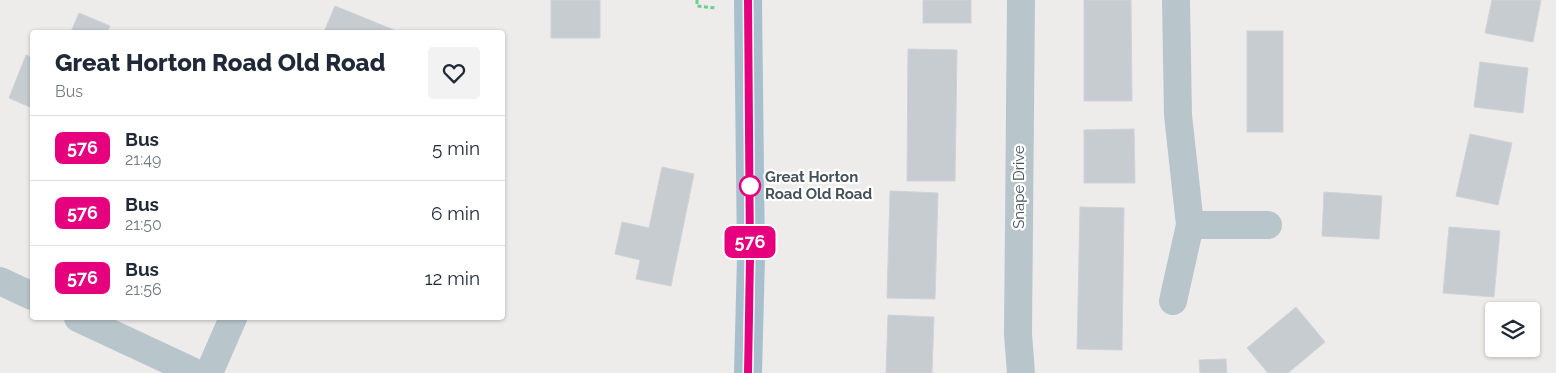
<!DOCTYPE html>
<style>
body{margin:0;font-family:Raleway,sans-serif;background:#f2f2f3;color:#1f2937;height:100vh;display:flex;flex-direction:column;font-size:19px;white-space:nowrap}
*{box-sizing:border-box;margin:0}
p{font-size:16px;color:#747a83}
.icon{flex:none;width:28px;height:28px;fill:none;stroke:currentColor;stroke-width:2;stroke-linecap:round;stroke-linejoin:round}
.map{position:relative;flex:1;overflow:hidden}
.sheet{position:absolute;left:30px;top:30px;width:475px;height:290px;display:flex;flex-direction:column;background:#fff;border-radius:5px;box-shadow:0 1px 4px #0004}
.sheet>*{flex:none}
.badge{padding:0 10px;border-radius:8px;font-size:18px;line-height:32px}
.buttons{position:absolute;left:1485px;top:302px;display:grid;gap:10px}
.buttons a{display:grid;place-items:center;width:55px;height:55px;border-radius:5px;background:#fff;box-shadow:0 1px 4px #0004;font-size:25px}
.map>.badge{position:absolute;translate:-50% -50%;box-shadow:0 0 0 2px #fff}
.round{display:grid;place-items:center;flex:none;width:52px;height:52px;border-radius:5px;background:#f2f2f3}
.overview{display:flex;align-items:center;justify-content:space-between;height:85px;padding:0 25px}
h1{font-size:24px;font-weight:800;line-height:38px}
ul{padding:0;list-style:none}
li{display:flex;align-items:center;gap:15px;height:65px;padding:0 25px;border-top:1px solid #e0e1e3}
li div{flex:1}
li b{display:block;font-size:19px}
li em{font-style:normal}
li .badge{min-width:55px;font-weight:700;text-align:center}
.map>svg:first-child{display:block}
.building{fill:#c7ccd1;stroke:#ced3d8}
.lines{fill:none;stroke-linecap:round;stroke-linejoin:round}
.path{stroke:#6bd08f;stroke-width:3;stroke-dasharray:4 2.5;stroke-linecap:butt}
.street{stroke:#b8c6cc;stroke-width:28}
.primary{stroke:#a8c0cd;stroke-width:28}
.line-casing{stroke:#fff;stroke-width:11}
.line{stroke:#e6007e;stroke-width:8}
.stop-dot{fill:#fff;stroke:#e6007e;stroke-width:2.5}
.labels{text-anchor:middle;dominant-baseline:central;stroke-width:4.5;stroke-linejoin:round;paint-order:stroke}
.stop-label{font-size:15px;font-weight:bold;fill:#43525a;stroke:#fff;text-anchor:start}
.street-label{font-size:15px;fill:#43525a;stroke:#fff}
</style>
<div class="map">
<svg width="1556" height="373" viewBox="0 0 1556 373">
<rect width="100%" height="100%" fill="#eeebeb"/>
<!-- building -->
<g class="building">
<rect x="551" y="0" width="49" height="38"/>
<rect x="923" y="0" width="48" height="23"/>
<polygon points="1084,0 1131,0 1132,101 1084,101"/>
<polygon points="1492,0 1541,0 1533,42 1485,33"/>
<polygon points="335,6 399,32 324,32"/>
<polygon points="79,13 110,26 107,32 71,32"/>
<rect x="1247" y="31" width="36" height="101"/>
<polygon points="908,49 957,50 955,181 907,181"/>
<polygon points="26,55 32,58 32,108 9,98"/>
<polygon points="1480,62 1528,68 1523,113 1474,107"/>
<polygon points="1134,129 1135,183 1084,183 1084,130"/>
<polygon points="1470,134 1512,143 1498,205 1456,196"/>
<polygon points="662,167 694,174 671,286 636,279 640,260 615,254 622,222 649,228"/>
<polygon points="890,191 938,193 935,299 887,298"/>
<polygon points="1324,192 1382,196 1379,239 1322,236"/>
<polygon points="1080,207 1124,208 1122,350 1077,349"/>
<polygon points="1449,227 1500,231 1494,297 1443,293"/>
<polygon points="1296,307 1325,342 1288,373 1268,373 1247,348"/>
<polygon points="888,315 934,317 932,373 886,373"/>
<polygon points="1226,359 1227,373 1200,373 1199,360"/>
</g>
<g class="lines">
<!-- path -->
<polyline class="path" points="697,0 697,6 716,8"/>
<!-- street -->
<g class="street">
<polyline points="1021,0 1018,334 1021,373"/>
<polyline points="1190,225 1268,225"/>
<polyline points="0,281 32,296"/>
<polyline points="1173,301 1190,225 1178,115 1176,0"/>
<polyline points="78,318 196,373"/>
<polyline points="209,373 233,318"/>
</g>
<!-- primary -->
<polyline class="primary" points="748,373 751,257 748,0"/>
</g>
<g class="lines">
<!-- line casing -->
<g class="line-casing">
<polyline id="line" points="748,373 750,257 748,0"/>
</g>
<!-- line -->
<use href="#line" class="line"/>
</g>
<!-- markers -->
<circle class="stop-dot" cx="750" cy="186" r="10"/>
<g class="labels">
<!-- stop labels -->
<g class="stop-label">
<text x="765" y="177">Great Horton<tspan x="765" dy="17">Road Old Road</tspan></text>
</g>
<!-- street labels -->
<g class="street-label">
<text transform="translate(1019 187) rotate(-90)">Snape Drive</text>
</g>
</g>
</svg>
<div class="buttons">
<a><svg class="icon" aria-label="layers" viewBox="0 0 24 24"><path d="M12 4l9 5-9 5-9-5zM3 14l9 5 9-5"/></svg></a>
</div>
<b class="badge" style="left:750px;top:242px;background:#e6007e;color:#fff">576</b>
<section class="sheet">
<div class="overview"><div><h1>Great Horton Road Old Road</h1><p>Bus</p></div><a class="round"><svg class="icon" aria-label="heart" viewBox="0 0 24 24"><path d="M12 20l-8-8c-3-5 5-10 8-4 3-6 11-1 8 4z"/></svg></a></div>
<ul>
<li><span class="badge" style="background:#e6007e;color:#fff">576</span><div><b>Bus</b><p>21:49</p></div><em>5 min</em></li>
<li><span class="badge" style="background:#e6007e;color:#fff">576</span><div><b>Bus</b><p>21:50</p></div><em>6 min</em></li>
<li><span class="badge" style="background:#e6007e;color:#fff">576</span><div><b>Bus</b><p>21:56</p></div><em>12 min</em></li>
</ul>
</section>
</div>
